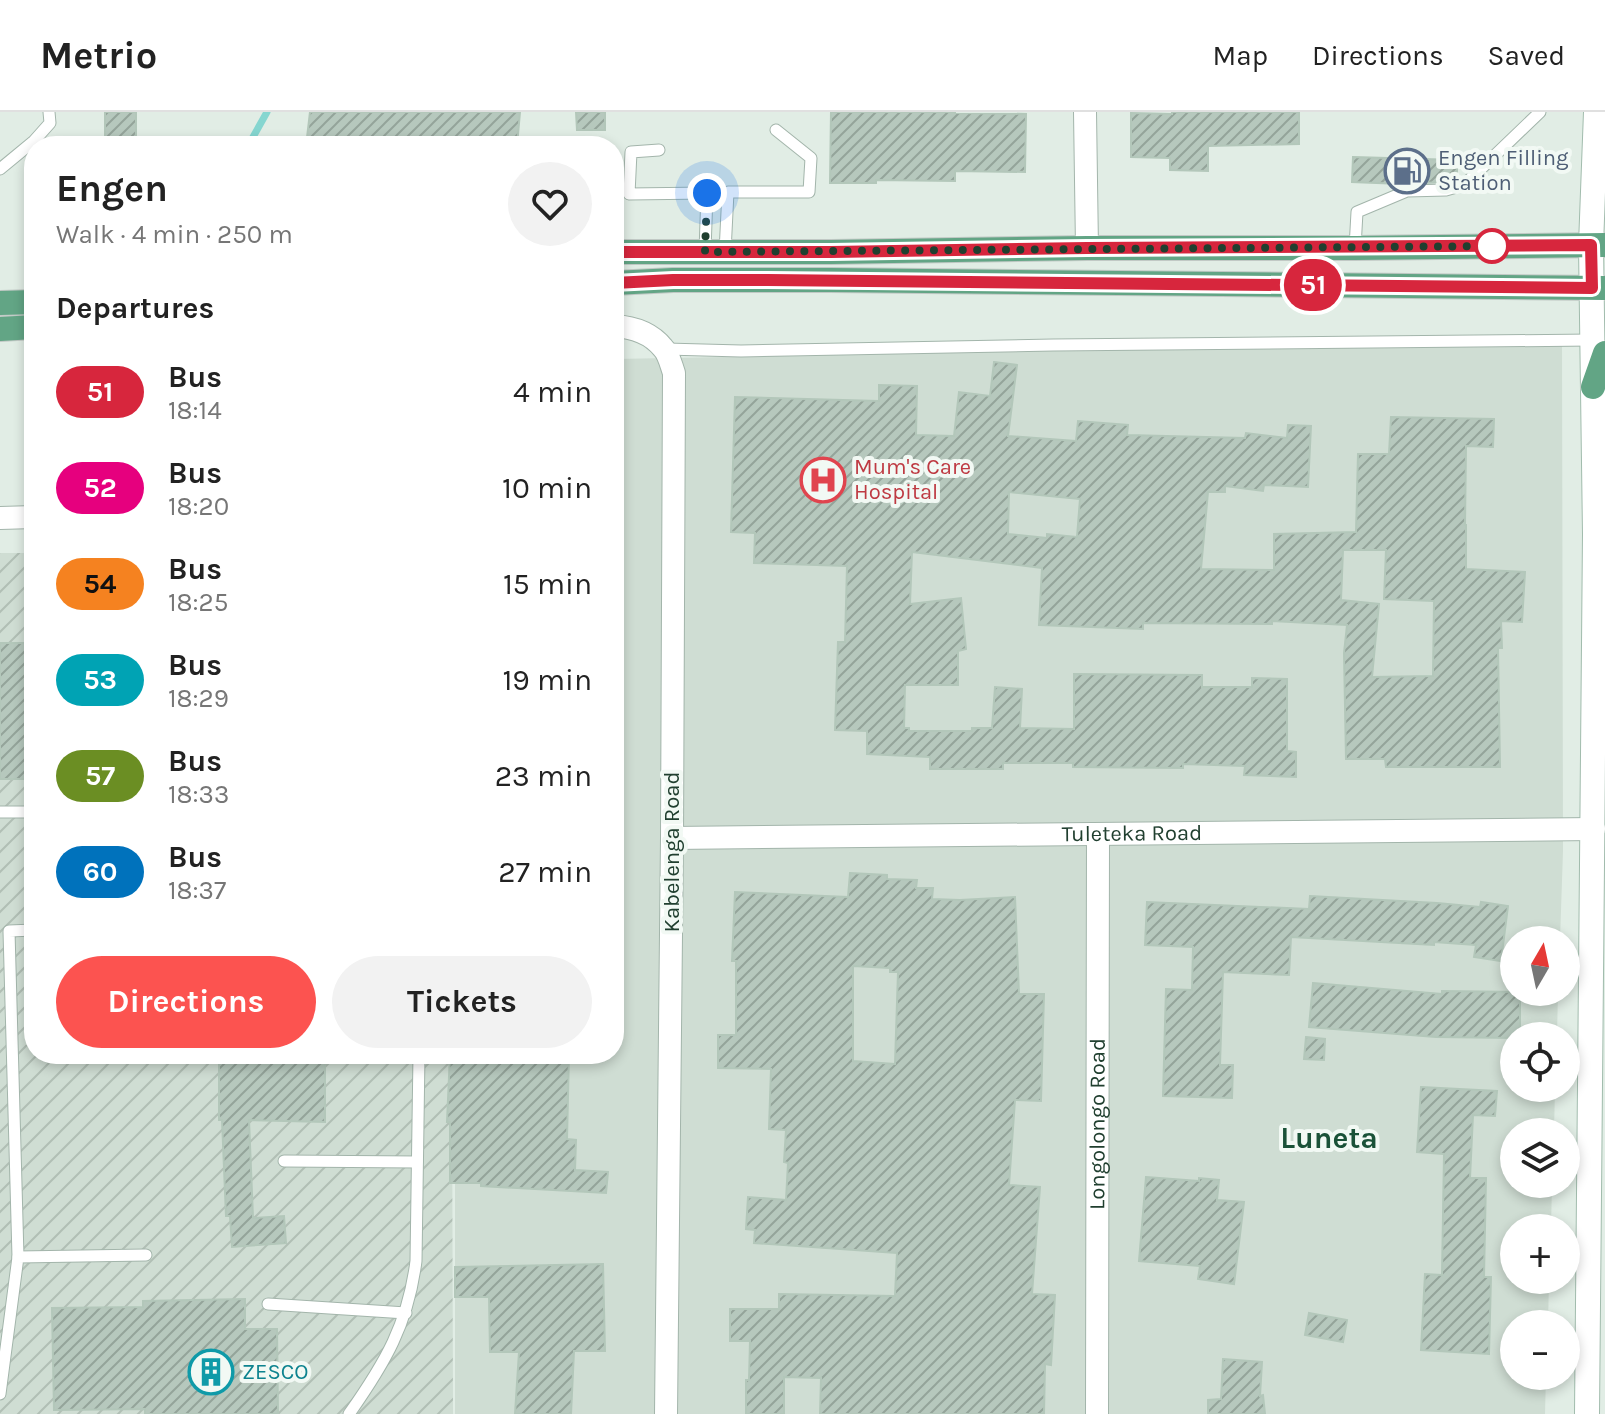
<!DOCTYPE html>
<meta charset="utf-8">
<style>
body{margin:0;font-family:Karla,sans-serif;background:#f2f2f2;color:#222;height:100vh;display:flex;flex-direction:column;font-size:30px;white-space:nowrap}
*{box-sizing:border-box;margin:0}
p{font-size:26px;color:#767676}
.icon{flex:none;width:44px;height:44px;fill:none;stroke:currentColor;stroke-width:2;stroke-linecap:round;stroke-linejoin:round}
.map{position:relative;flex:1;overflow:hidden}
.details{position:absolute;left:24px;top:24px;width:600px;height:928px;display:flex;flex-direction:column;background:#fff;border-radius:32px;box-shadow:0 4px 12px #0003}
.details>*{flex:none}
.badge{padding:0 16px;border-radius:26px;font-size:28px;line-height:52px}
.needle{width:52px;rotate:9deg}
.controls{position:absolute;left:1500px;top:814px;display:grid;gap:16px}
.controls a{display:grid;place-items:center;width:80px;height:80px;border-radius:50%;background:#fff;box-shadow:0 4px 12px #0003;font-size:40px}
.you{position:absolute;width:40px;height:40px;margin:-20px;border:6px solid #fff;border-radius:50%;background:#1a73e8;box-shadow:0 0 0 12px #1a73e833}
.map>.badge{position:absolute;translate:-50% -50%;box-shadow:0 0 0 4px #fff}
h2{padding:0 32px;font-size:30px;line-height:72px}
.round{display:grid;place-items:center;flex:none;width:84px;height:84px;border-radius:42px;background:#f2f2f2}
.headline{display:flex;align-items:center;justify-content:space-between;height:136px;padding:0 32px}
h1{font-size:38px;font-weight:700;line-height:60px}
.button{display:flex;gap:16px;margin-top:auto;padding:16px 32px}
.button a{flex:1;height:92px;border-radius:48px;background:#fc5350;color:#fff;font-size:32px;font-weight:700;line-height:92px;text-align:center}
.button a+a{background:#f2f2f2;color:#222}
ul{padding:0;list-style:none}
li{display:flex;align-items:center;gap:24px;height:96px;padding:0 32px}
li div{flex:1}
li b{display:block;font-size:30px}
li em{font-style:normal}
li .badge{min-width:88px;font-weight:700;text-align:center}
header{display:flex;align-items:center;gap:48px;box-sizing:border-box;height:112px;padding:0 40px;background:#fff;border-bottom:2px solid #e0e0e0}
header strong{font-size:38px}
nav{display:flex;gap:44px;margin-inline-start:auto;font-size:28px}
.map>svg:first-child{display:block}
.built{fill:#cfddd3}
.industrial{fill:url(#industrial-furrows)}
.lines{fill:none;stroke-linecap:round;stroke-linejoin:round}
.stream{stroke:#85d6d0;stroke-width:7}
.building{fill:url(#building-hatch);stroke:#b3c7ba;stroke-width:2;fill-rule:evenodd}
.service-casing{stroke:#a3b5ab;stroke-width:13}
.minor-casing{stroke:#a3b5ab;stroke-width:24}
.secondary-casing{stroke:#a1bcad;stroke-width:26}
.primary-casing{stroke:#c1c9c5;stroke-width:26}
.service{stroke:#fff;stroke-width:11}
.minor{stroke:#fff;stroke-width:22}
.secondary{stroke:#fff;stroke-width:24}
.primary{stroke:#62a585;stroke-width:24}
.line-casing{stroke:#fff;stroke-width:18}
.line{stroke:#d7263d;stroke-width:12}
.walk{stroke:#203f2f;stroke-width:8;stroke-dasharray:0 14.4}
.stop-dot{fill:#fff;stroke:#d7263d;stroke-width:4}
.labels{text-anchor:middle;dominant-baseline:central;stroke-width:8;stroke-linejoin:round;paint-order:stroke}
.service-label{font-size:22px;fill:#4e5e75;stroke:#f2f9f4;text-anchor:start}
.health-label{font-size:22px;fill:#be3a42;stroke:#f2f9f4;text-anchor:start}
.street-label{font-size:22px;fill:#203f2f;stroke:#f2f9f4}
.culture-label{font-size:22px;fill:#0d838f;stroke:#f2f9f4;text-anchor:start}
.district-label{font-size:30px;font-weight:bold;fill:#1a5238;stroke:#f2f9f4}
</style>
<header>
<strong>Metrio</strong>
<nav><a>Map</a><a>Directions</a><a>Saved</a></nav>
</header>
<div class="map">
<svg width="1605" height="1302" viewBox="0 0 1605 1302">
<defs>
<pattern id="industrial-furrows" width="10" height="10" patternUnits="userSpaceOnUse" patternTransform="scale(2)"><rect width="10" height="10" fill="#cfddd3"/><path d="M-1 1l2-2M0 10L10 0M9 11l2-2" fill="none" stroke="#b1bfb5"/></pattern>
<pattern id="building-hatch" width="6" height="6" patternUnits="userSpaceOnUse" patternTransform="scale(2)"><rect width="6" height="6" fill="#b6c8bd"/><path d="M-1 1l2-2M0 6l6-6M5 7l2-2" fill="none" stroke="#94a49a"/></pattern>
</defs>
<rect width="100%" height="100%" fill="#e1ede5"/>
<!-- built -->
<polygon class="built" points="1562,229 1563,739 1560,828 1514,828 1514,880 1558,880 1557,924 1514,924 1514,976 1555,976 1554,1020 1514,1020 1514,1072 1552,1072 1551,1116 1514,1116 1514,1168 1549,1168 1548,1212 1514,1212 1514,1264 1546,1264 1545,1302 455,1302 455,942 614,942 614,247"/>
<!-- industrial -->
<polygon class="industrial" points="34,437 34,942 452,942 453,1302 0,1302 0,441 28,441"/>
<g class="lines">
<!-- stream -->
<polyline class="stream" points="248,34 267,0"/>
</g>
<!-- building -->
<g class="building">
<rect x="105" y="0" width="31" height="34"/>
<polygon points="310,0 520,0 517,34 306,34"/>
<polygon points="576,0 605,0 605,18 577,18"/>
<polygon points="831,0 955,0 955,1 1026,2 1025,60 955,59 955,69 876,68 876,71 830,71"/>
<polygon points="1172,0 1299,0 1299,32 1208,34 1208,59 1170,58 1170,46 1131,45 1131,1 1172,2"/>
<polygon points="1353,45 1457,48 1457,66 1445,70 1402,72 1352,70"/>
<path d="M994 250 1017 253 1008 324 1076 329 1078 309 1128 313 1127 323 1245 326 1246 321 1287 326 1288 313 1311 314 1308 375 1264 373 1263 379 1225 374V380H1208L1201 457 1274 458V422L1356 420 1358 342H1389L1391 305 1494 307 1493 335 1466 334 1465 413H1466V457L1525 460 1522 510 1501 509 1502 536H1498L1500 655H1386L1385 647H1346L1344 541 1347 513 1272 509V512L1143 511V517L1039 513 1042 456 912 440 910 492 961 486 966 537 958 539V573H905L904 616H909V619H972V616H992L995 575 1022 577 1020 616 1074 617V562L1202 563V575H1252V566L1287 567V639L1296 640V665L1244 663 1245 654 1183 652V656L1073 655V651H1003V657H930V645L867 642V619L835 618 838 530H845L847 454 754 451 755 421 731 420 735 285 879 289V273L917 274 916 323 954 324 959 280 990 284ZM1009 380 1080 387 1077 425 1047 422V426L1008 422ZM1343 438H1386L1384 487 1434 489 1433 564 1372 565 1379 492 1341 488Z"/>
<rect x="0" y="531" width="34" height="136"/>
<path d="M850 761 887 763V767L917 768 916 776H933L932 787 960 788 1015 785 1019 882H1044L1041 989 1015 988 1009 1073 1040 1075 1032 1182 1055 1183 1051 1253 1045 1252 1044 1302H820L821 1266 784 1265V1302H746V1268H749L750 1229H730V1197H779V1182L895 1184 897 1141 754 1131 755 1118 746 1117 748 1085 786 1088 788 1051 784 1050 786 1018 769 1017 771 957 718 956V923H736V849H732L735 780 848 785ZM853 854 890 856V860H898L895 952 853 949Z"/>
<polygon points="1310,784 1437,791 1480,795 1481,790 1508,794 1501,849 1474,845 1476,833 1434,830 1434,833 1291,825 1289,863 1223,860 1220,953 1233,953 1232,986 1163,984 1166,877 1192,878 1193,835 1145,833 1147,790 1309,797"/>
<polygon points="1313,871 1442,882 1442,879 1520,880 1520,924 1514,924 1514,926 1436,925 1309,915"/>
<polygon points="1306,925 1325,927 1324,948 1304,947"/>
<polygon points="219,942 325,942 325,1010 249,1008 253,1106 284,1104 286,1131 232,1135 230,1104 226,1104 222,1008 219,1008"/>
<polygon points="450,942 569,942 567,1027 576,1028 575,1058 608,1060 606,1081 481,1074 481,1071 450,1071 450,1010 447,1010"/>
<polygon points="1421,975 1497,979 1495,1004 1473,1003 1470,1066 1486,1066 1484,1165 1491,1165 1489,1242 1421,1238 1425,1162 1442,1163 1444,1042 1417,1040"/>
<polygon points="1146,1065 1199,1069 1199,1066 1219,1068 1217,1088 1244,1090 1234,1172 1198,1167 1200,1154 1139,1149"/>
<polygon points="603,1152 605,1239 574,1239 571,1302 515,1302 519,1240 490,1240 489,1185 455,1185 455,1155"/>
<polygon points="245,1187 245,1217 277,1217 278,1302 145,1302 145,1297 54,1298 52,1196 143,1195 143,1189"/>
<polygon points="1309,1201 1347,1208 1343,1230 1305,1223"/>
<polygon points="1223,1247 1262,1250 1260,1284 1263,1283 1265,1302 1208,1302 1208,1288 1221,1287"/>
</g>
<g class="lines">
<!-- service casing -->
<g class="service-casing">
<g id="service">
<polyline points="659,38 631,40 629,82 707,81 705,139"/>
<polyline points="0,57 34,29 50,11 49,0"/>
<polyline points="1355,136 1357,100 1407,79 1446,78 1464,73 1540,0"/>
<polyline points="725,140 728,80 809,80 811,46 776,18"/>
<polyline points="666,237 741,239 1053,233 1592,228"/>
<polyline points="0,700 34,700"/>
<polyline points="284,1049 417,1050"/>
<polyline points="18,1145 9,819 34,818"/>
<polyline points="268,1192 406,1201"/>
<polyline points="0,1282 18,1145 146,1143"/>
<path d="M349 1302C385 1251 408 1212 416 1149L419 942"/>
</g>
</g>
<!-- minor casing -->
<g class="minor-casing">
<g id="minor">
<polyline points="1085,0 1087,136"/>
<path d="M614 214C632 215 651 221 663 236 669 242 671 253 674 261L672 726 666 1302"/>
<polyline points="0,406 34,405"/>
<path id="s1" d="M672 726 1594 717"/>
<path id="s2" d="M1097 1302 1098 722"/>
</g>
</g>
<!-- secondary casing -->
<g class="secondary-casing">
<polyline id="secondary" points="1587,1302 1595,422 1591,133 1596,0"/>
</g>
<!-- primary casing -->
<g class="primary-casing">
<g id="primary">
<polyline points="614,140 831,140 1087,136 1355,136 1605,133"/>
<polyline points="614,171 673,168 831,168 1605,176"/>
<polyline points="0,191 34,190"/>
<polyline points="0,217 34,215"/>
<polyline points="1593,275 1605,241"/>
</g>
</g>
<!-- service -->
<use href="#service" class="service"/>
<!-- minor -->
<use href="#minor" class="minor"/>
<!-- secondary -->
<use href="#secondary" class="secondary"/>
<!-- primary -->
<use href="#primary" class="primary"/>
</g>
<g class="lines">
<!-- line casing -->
<g class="line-casing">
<polyline id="line" points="614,140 831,140 1087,136 1591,133 1592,176 768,168 673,168 614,171"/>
</g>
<!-- line -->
<use href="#line" class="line"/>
<!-- walk -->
<polyline class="walk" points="707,81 705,140 1503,134 1492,134"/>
</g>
<!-- icons -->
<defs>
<g id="fuel-ring" transform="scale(2.3)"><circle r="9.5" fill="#f2f9f4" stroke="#5c6f8a" stroke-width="1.5"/><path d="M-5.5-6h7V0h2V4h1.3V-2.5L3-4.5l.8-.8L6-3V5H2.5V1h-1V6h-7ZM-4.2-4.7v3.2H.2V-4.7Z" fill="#5c6f8a"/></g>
<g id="hospital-ring" transform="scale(2.3)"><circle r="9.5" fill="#f2f9f4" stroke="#e0444e" stroke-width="1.5"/><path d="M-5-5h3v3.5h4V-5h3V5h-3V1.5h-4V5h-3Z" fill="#e0444e"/></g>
<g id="building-ring" transform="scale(2.3)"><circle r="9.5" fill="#f2f9f4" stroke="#0f9aa8" stroke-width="1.5"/><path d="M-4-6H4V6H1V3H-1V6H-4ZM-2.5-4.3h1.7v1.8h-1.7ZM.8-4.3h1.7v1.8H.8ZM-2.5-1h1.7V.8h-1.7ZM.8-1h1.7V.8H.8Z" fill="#0f9aa8"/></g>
</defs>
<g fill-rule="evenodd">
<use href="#fuel-ring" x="1407" y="59"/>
<use href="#hospital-ring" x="823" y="368"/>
<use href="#building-ring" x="211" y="1260"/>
</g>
<!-- markers -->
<circle class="stop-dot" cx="1492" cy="134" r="16"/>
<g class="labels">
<!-- service labels -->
<g class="service-label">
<text x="1438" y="46">Engen Filling<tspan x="1438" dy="25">Station</tspan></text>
</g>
<!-- health labels -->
<g class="health-label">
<text x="854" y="355">Mum's Care<tspan x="854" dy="25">Hospital</tspan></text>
</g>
<!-- street labels -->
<g class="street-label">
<text stroke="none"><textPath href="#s1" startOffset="460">Tuleteka Road</textPath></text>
<text transform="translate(672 740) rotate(-90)">Kabelenga Road</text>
<text stroke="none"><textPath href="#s2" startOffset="290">Longolongo Road</textPath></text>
</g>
<!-- culture labels -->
<g class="culture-label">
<text x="242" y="1260">ZESCO</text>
</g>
<!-- district labels -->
<g class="district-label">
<text x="1329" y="1026">Luneta</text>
</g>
</g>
</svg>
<div class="controls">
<a><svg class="needle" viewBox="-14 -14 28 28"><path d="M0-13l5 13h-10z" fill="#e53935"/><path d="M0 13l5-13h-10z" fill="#767676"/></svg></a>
<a><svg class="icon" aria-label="locate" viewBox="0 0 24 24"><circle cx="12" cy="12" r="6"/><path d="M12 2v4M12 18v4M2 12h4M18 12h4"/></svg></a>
<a><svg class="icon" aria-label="layers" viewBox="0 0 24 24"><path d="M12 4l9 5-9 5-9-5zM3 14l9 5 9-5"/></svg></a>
<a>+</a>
<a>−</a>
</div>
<div class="you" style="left:707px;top:81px"></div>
<b class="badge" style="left:1313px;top:173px;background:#d7263d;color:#fff">51</b>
<section class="details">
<div class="headline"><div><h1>Engen</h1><p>Walk · 4 min · 250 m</p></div><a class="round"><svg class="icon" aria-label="heart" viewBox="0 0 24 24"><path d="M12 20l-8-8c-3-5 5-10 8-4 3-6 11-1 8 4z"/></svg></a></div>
<h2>Departures</h2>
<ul>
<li><span class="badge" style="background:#d7263d;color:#fff">51</span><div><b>Bus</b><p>18:14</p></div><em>4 min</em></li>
<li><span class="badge" style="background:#e6007e;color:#fff">52</span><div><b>Bus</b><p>18:20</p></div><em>10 min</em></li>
<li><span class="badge" style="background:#f58220;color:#111">54</span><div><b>Bus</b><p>18:25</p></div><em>15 min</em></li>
<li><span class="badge" style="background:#00a3b4;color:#fff">53</span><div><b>Bus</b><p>18:29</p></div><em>19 min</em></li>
<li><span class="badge" style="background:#6b8e23;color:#fff">57</span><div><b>Bus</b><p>18:33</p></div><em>23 min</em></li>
<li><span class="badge" style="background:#0072bc;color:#fff">60</span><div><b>Bus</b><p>18:37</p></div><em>27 min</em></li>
</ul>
<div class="button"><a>Directions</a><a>Tickets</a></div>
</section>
</div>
